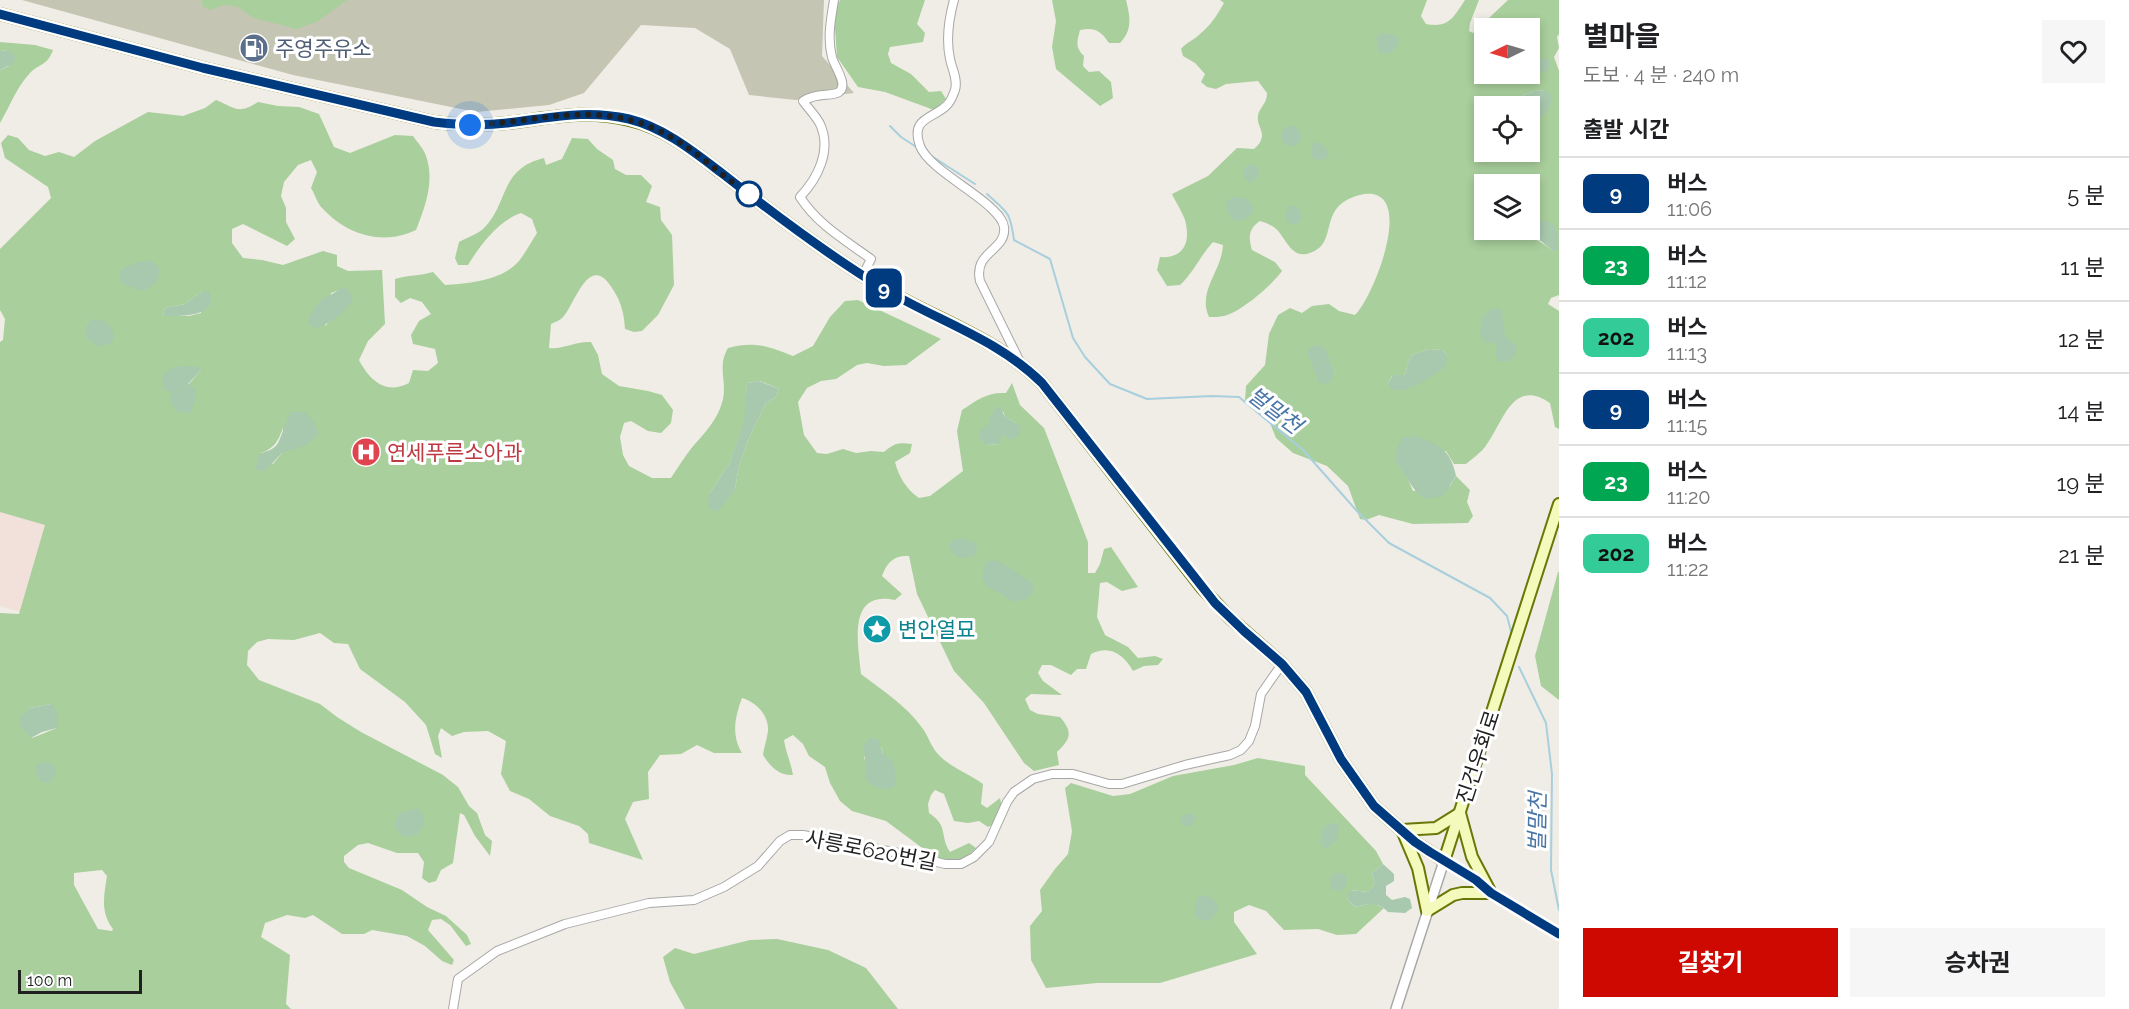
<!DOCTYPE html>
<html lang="ko">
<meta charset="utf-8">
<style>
body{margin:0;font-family:Raleway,"Noto Sans KR",sans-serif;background:#f6f6f6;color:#202124;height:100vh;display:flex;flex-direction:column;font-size:22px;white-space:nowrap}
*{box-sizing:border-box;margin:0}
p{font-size:20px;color:#757577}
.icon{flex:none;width:33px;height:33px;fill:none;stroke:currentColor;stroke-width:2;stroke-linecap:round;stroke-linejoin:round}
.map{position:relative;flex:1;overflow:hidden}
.side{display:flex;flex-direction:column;background:#fff;width:570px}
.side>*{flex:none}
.badge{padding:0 12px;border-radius:9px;font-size:21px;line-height:39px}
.needle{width:39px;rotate:265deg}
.fabs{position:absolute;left:1474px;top:18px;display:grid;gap:12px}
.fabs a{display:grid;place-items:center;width:66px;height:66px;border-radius:0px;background:#fff;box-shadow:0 3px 9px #0003;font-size:30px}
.scale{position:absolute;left:18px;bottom:15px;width:124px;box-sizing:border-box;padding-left:6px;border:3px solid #202020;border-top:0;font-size:16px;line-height:21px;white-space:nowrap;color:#202020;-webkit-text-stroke:4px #fff;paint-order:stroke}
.you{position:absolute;width:30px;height:30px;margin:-15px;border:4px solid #fff;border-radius:50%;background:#1a73e8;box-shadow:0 0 0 9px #1a73e833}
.map>.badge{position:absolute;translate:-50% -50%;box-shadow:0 0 0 3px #fff}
h2{padding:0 24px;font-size:22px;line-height:54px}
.round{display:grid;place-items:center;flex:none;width:63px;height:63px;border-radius:0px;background:#f6f6f6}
.head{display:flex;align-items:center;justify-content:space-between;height:102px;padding:0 24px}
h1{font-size:28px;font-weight:700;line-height:45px}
.button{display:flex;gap:12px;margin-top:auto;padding:12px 24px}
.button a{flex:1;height:69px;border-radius:0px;background:#cd0902;color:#fff;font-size:24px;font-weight:700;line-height:69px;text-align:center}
.button a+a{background:#f6f6f6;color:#202124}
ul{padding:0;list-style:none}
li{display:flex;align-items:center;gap:18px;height:72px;padding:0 24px;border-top:2px solid #e0e0e0}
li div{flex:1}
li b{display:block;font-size:22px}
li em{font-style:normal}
li .badge{min-width:66px;font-weight:700;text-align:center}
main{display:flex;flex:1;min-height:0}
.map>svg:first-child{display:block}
.military{fill:#f2e1da}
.construction{fill:#c4c5b2}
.forest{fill:#a9cf9c;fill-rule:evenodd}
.cemetery{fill:#a8c9ae}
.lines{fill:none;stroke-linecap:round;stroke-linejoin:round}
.stream{stroke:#a8cfdd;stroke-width:2}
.minor-casing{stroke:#a7a7a7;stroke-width:10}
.tertiary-casing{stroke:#a7a7a7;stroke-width:12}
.secondary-casing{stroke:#687806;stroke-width:14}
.minor{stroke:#fff;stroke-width:8}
.tertiary{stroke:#fff;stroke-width:9}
.secondary{stroke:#f4f9bc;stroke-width:10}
.line-casing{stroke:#fff;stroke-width:14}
.line{stroke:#003b80;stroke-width:9}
.walk{stroke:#202020;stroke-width:6;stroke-dasharray:0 10.8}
.stop-dot{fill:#fff;stroke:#003b80;stroke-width:3}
.labels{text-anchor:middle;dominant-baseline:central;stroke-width:6;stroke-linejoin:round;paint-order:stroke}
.service-label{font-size:21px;fill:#4e5e75;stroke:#fff;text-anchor:start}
.health-label{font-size:21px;fill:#be3a42;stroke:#fff;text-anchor:start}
.culture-label{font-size:21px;fill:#0d838f;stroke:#fff;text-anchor:start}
.street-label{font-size:21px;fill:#202020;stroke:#fff}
.water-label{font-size:22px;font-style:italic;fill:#4a76a7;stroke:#fff}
</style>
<main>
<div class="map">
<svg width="1559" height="1009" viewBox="0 0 1559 1009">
<rect width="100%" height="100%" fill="#f0ede6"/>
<!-- military -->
<polygon class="military" points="0,511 48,518 66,625 0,606"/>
<!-- construction -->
<polygon class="construction" points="22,0 824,0 822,56 854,93 796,100 749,95 730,49 695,28 641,25 584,93 549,105 476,112 293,75"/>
<!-- forest -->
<g class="forest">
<polygon points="202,0 347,0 318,21 297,29 254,18 238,7 224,5 210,10 202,6"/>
<polygon points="840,0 925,0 917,24 925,33 923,42 890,47 888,54 891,63 911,74 929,92 941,91 946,99 934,110 885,92 858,87 837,57 834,14"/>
<path d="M1052 0H1126C1130 16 1133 30 1120 43H1109C1101 31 1095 27 1080 30 1077 41 1075 48 1084 56L1083 66 1089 72 1099 71 1111 82 1113 98 1100 106 1056 69 1052 47 1056 21Z"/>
<path d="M1220 0H1427L1421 16 1426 24C1449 28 1453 18 1465 0H1479L1470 23 1469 31 1473 33 1508 0H1559V34L1557 37 1559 48 1554 57 1559 71V295L1551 298 1548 304 1559 311V429L1555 427 1550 403C1513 377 1503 422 1487 444 1482 452 1473 458 1466 464H1454L1446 451 1396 462 1406 475 1413 491 1450 486 1456 476 1470 490 1467 502 1473 516 1468 523 1413 524 1379 515 1366 520 1360 519 1348 486 1327 466 1293 453 1276 438 1268 418 1245 401 1246 386 1265 365 1269 334 1278 315 1290 308 1302 313 1312 306 1329 304 1339 311 1355 315C1372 299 1412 201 1373 194 1365 193 1358 195 1351 198 1319 211 1338 244 1310 253 1293 259 1287 242 1279 232 1274 226 1267 223 1260 221 1249 228 1248 237 1252 250L1275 262 1282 271C1272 285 1241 312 1224 316 1219 317 1214 317 1209 317 1197 291 1222 271 1223 245L1213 242C1200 256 1194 272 1180 285L1167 286 1157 270 1160 257C1184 259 1191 242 1185 220 1182 211 1176 203 1172 194L1208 176 1237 148 1254 149C1272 133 1253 127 1259 112 1263 104 1267 102 1267 93L1258 81 1226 84 1216 89 1207 87 1201 82 1205 74 1195 63 1183 56 1181 49C1187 42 1194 40 1200 34 1211 25 1217 15 1224 3ZM1507 26 1508 28H1530V74H1485V28ZM1545 90 1530 114V152H1485V106H1525L1522 96 1534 91ZM1485 184H1530V221L1537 219 1553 251C1531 233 1513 230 1485 230V210L1477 208 1478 197H1485ZM1429 349 1442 350 1447 355 1388 383 1392 376 1403 375 1406 373 1407 365 1412 355ZM1329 360 1334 370 1318 381 1316 372Z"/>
<path d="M0 42 35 45 53 50C47 66 40 63 30 73 16 88 10 106 0 123V70L9 66 7 50 0 51Z"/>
<path d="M216 100C236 108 238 115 258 102L278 106 299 107 319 114 334 147 350 153 395 135 413 136C417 142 424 149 426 156 435 181 425 207 416 230 383 246 347 235 322 208 317 203 315 194 311 188L317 172 311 160 298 165 284 182 281 196 286 208V222L295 239 287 246 243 224 232 229V243L243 258 262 260 283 265 323 251 337 255V266L348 271 382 270 385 324 368 341 359 360C370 381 386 395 409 383L413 370 428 371 438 363 435 349 413 344 411 335 419 321 431 314 422 302 410 298 401 303 395 297V279C408 275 420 276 433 272L445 285C468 284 503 280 519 261 526 252 531 242 537 233L532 219 521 213C498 221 481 244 468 265H458L455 258 459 242C466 238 478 234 484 228 509 203 499 169 544 158L546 165 562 159 572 138 588 139 597 149 613 160 615 169 626 175H641L652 186 646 202 660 207 661 220 672 235 674 285 658 315 642 331 634 332 625 329C624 311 620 299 610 285 588 254 574 306 563 317 561 320 555 322 551 324L549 348C562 350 575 341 591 342L598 355 602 374 619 386 648 391 662 395 673 410 671 423 661 433 648 431 631 421 624 423 620 437 623 455 629 466 652 478H671C677 469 683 459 690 450 703 434 718 421 723 399 727 382 717 366 728 348 755 341 767 346 793 356L813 346 830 317 845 301 858 300 941 339 906 365 884 366 867 363 857 365 836 379 821 381 807 388 798 402 804 435 817 453 827 454 843 449 856 453 871 451 884 452C894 443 899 442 912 444L910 453 895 462C899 477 906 489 919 498L930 496 963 471 957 431 962 410C977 400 987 392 1006 393L1012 383 1020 405 1044 428 1088 542V573H1095L1100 564 1104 549 1111 547 1138 587 1122 591 1107 582 1100 583 1097 617 1105 635 1128 647 1138 658 1155 656 1163 659 1158 665 1144 666 1133 671C1124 655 1110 644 1091 654L1086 669H1077L1071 675 1051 665H1042L1038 673 1043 681 1062 695 1031 694 1025 699 1030 710 1038 714 1060 717C1073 732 1071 739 1057 752L1059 765 1034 771 1024 763 984 703 954 671 917 594 909 556C894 555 887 562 882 576L902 594 895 600C847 590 858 643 861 674 883 691 907 706 923 729 928 736 931 746 937 753 949 767 968 773 983 784L981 804 987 808 1000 798 1002 808 996 823 988 827 979 821 968 823 954 821 944 794 935 790 931 795 928 804 929 813C949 826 939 835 950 852L969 843 976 848 960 863H949L929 853 886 821 852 811 840 801 830 783 825 767 809 756 803 744 793 735 784 740C786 753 791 763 793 775 779 776 770 766 763 755 764 747 767 739 768 731 769 715 756 702 742 698 735 717 731 735 742 753H714L697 745 681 754 660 755 648 772 649 799 633 802 625 819 643 860 589 843 588 834 579 826 550 816 529 799 510 791 501 774 506 741 488 731 464 732 452 736 441 728 438 736 442 758 435 754 426 725 405 702 360 669 348 644 334 643 320 633 294 640 268 639 257 642 248 651 247 665 259 680 320 704 337 717 361 732 443 775 458 787 469 806 477 813 485 835 492 841 490 856 475 836 464 815 460 813 453 863 441 870 436 881 429 883 422 878 424 862 418 853H397L368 843 358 845 344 856V862L349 868 402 890 427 907 446 916 467 935 471 944 466 946 450 925 441 919 432 920 428 930 454 960 452 965 442 961 425 946 407 936 372 930 364 934H342L313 915 305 918 287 915 265 923 261 937 290 955 286 1004 291 1009H0V613L19 614 45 525 0 512V342L3 340 5 319 0 310V249L51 198 48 187 5 158 1 143 8 135 18 138 29 150 45 156 59 152 74 157 95 141 148 112 183 116 205 108ZM342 289 348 290 335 316 325 326 331 293ZM201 292V313L189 316H163L165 308 185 304ZM182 366 201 370 188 385 173 393ZM760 381 779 389 776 397 766 403 749 438 739 466 735 489 709 494 729 464 745 420 747 383ZM1003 411 1005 417 1016 423 1005 436 1000 433V444L987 445 992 424ZM283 428 282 453 273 464 261 453C275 448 278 441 283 428ZM51 704 57 728 32 738 30 708ZM881 747 883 754 866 775V766L864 757ZM102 870 107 876C104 896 100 912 113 929L112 931 98 929 74 885V873Z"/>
<polygon points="1558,572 1559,572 1559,700 1541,686 1535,656"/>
<polygon points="1258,758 1305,766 1305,775 1376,851 1383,864 1372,873 1375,884 1368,892 1351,890 1347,899 1355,907 1372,903 1384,908 1356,934 1337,935 1318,929 1284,930 1266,911 1249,905 1234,912 1234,922 1257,954 1160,983 1097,983 1046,988 1031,960 1030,926 1042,911 1040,890 1055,869 1068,854 1072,831 1065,788 1071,783 1113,796 1130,794 1173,776 1234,765"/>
<polygon points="777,939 828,950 866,968 898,1009 685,1009 670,982 663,957 675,948 694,954 750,940"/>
</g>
<!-- cemetery -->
<g class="cemetery">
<path d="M1387 33 1397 36 1399 43C1394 52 1389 55 1379 53L1376 39 1379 34Z"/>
<polygon points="7,50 15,56 14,63 0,70 0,51"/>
<polygon points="1543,58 1550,59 1550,68 1546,72 1540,72 1536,64"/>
<path d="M1545 90 1551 95C1551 104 1550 111 1542 117L1530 114V106H1525L1522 96 1534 91Z"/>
<circle cx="1291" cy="136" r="10"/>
<polygon points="1314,142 1321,143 1329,154 1325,159 1317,160 1312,156 1311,147"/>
<polygon points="1250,164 1258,167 1259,176 1249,183 1243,176 1244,168"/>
<path d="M1232 197 1245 198 1252 204 1253 211C1248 220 1243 221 1233 220 1226 213 1223 203 1232 197Z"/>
<polygon points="1289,205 1298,207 1302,218 1296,225 1288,223 1285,215"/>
<path d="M1537 219C1558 222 1559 230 1558 250L1553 251 1541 241 1513 230H1530V221Z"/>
<path d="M142 261H152L159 267C159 281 156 285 143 291L122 284 119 273 125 267Z"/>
<path d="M342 288 348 289 353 298C346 312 330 325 314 328L309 323V317L320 301Z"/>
<path d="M209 291C220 318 179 316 163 316L165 308 185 304 201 292Z"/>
<path d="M1496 308 1502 310 1505 337 1515 344 1517 350C1514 359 1509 362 1499 362L1495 353 1497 346 1496 343H1485L1480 335 1482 317 1488 311Z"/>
<polygon points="93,319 105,321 114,332 114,339 108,345 97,346 86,338 85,327"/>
<path d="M1314 345 1324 347 1334 370 1331 381 1325 384 1318 382C1316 371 1310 362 1307 351Z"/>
<path d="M1429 349 1442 350 1447 355 1446 366C1433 375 1407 396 1391 389L1388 383 1393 375H1403L1406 373 1407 365 1412 355Z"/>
<polygon points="182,366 198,367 201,370 188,384 196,390 195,401 190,413 178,412 171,405 170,396 173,393 164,389 162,377 170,369"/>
<polygon points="759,381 779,389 776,397 766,403 749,438 739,466 735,489 725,503 717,512 710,509 708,503 709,494 729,464 744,421 747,383"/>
<polygon points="996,407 1000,407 1005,417 1016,423 1021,428 1018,436 1011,440 1001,434 1000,444 987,445 980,440 980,432 986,425 991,424 988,420"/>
<path d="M291 412H305L315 423 318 434 307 445 282 453 265 471 256 470C258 443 268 458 278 443 282 435 286 421 291 412Z"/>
<path d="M1416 436C1439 444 1451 450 1456 476L1443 496 1425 499C1410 489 1407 475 1395 461L1397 447 1403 437Z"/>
<polygon points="961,538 977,543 976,556 960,558 952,553 949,545 952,540"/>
<path d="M992 560C1008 563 1019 576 1033 583V593L1026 599 1014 602 985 585 982 577 985 563Z"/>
<polygon points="51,704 55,707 58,719 57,728 42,732 31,738 21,726 20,718 30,708"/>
<path d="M870 738 878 739 883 754 894 762 896 784 892 788C880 790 875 788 866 780L864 745Z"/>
<polygon points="47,762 54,765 56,773 49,783 41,782 36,773 36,765"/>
<polygon points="417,808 423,814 424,824 417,835 405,837 398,832 394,825 398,814"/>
<path d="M1191 813 1197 818 1192 825 1184 826 1180 822C1181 815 1185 814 1191 813Z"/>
<polygon points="1335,823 1339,825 1337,841 1325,849 1320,843 1323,829 1328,824"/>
<path d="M1383 864 1394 874V881L1386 886V895L1392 900 1405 897 1410 899 1412 908 1405 913 1388 912C1378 901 1367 904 1355 907L1347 899 1350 890 1368 892 1375 884 1372 873Z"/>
<polygon points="1335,873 1344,873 1347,878 1346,886 1341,891 1331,889 1330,878"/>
<path d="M1204 895C1212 898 1216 900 1218 909L1212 919 1202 921 1195 916V905L1198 897Z"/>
</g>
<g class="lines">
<!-- stream -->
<g class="stream">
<polyline points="890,126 901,137 918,148"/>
<polyline points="933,157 975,184"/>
<path d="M987 194C1008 213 1010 211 1014 240L1050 259 1073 338 1085 357 1110 384 1147 399 1212 396 1239 397 1303 450 1356 510 1389 543 1490 598 1507 616 1512 635"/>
<polyline points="1519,667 1546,723 1552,774 1551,870 1559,910"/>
</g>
<!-- minor casing -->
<g class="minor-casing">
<g id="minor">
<path d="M834 0C831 19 827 38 832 57 834 66 849 85 839 92 831 97 817 92 803 101 808 108 816 116 820 124 832 150 818 178 800 197 818 225 845 240 871 259L863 275"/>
<path d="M954 0C949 18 946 40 950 59 952 69 958 79 955 90 953 95 951 102 946 106 932 119 910 118 920 146 928 167 973 190 991 208 996 213 1003 219 1004 227 1007 251 973 251 980 281L1020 362"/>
<polyline points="453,1009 458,979 497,951 565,924 649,903 694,900 724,887 758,866 780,841 790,835 803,835 904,854 945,864 961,864 974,857 989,842 1007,802 1014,792 1033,779 1052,774 1073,774 1109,784 1122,784 1185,765 1230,755 1241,750 1249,741 1255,726 1261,694 1282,664"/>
</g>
</g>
<!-- tertiary casing -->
<g class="tertiary-casing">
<polyline id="tertiary" points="1396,1009 1444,861 1476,881 1491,893 1559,934"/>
</g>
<!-- secondary casing -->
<g class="secondary-casing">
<g id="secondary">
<path d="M0 14 203 68 434 122C459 125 483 126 507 123 551 118 585 109 629 120 665 128 694 152 723 174 775 215 829 256 886 290 938 320 999 340 1042 383L1202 588 1230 618 1282 664 1306 692 1341 759 1374 806 1415 842 1444 861 1559 504"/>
<polygon points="1460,813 1472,857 1491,893 1462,893 1453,895 1427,911 1418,868 1402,830 1436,828"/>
</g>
</g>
<!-- minor -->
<use href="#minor" class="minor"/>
<!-- tertiary -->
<use href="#tertiary" class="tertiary"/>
<!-- secondary -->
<use href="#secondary" class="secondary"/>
</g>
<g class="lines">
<!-- line casing -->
<g class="line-casing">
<path id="line" d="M0 14 203 68 434 122C459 125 483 126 507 123 551 118 585 109 629 119 665 128 694 152 723 174 775 215 829 256 886 290 938 321 999 340 1042 383L1215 603 1244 631 1282 664 1306 692 1341 759 1374 806 1415 842 1430 852 1476 880 1491 893 1559 934"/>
</g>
<!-- line -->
<use href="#line" class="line"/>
<!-- walk -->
<path class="walk" d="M470 125C544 122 602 97 671 137 699 153 722 176 749 194"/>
</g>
<!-- icons -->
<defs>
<g id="fuel-disc" transform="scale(1.5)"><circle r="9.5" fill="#5c6f8a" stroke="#fff"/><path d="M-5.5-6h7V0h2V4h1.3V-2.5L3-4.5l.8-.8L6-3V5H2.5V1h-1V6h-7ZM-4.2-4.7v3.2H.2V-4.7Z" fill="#fff"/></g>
<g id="hospital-disc" transform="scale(1.5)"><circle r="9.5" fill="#e0444e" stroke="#fff"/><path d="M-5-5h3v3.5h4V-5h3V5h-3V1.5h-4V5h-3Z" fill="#fff"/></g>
<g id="sight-disc" transform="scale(1.5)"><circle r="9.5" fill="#0f9aa8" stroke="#fff"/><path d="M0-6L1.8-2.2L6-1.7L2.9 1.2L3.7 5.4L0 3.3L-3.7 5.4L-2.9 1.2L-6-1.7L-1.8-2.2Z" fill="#fff"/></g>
</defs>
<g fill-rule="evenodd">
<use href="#fuel-disc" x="254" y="48"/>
<use href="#hospital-disc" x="366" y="452"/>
<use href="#sight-disc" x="877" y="629"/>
</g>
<!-- markers -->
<circle class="stop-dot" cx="749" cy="194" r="12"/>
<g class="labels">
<!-- service labels -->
<g class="service-label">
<text x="275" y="48">주영주유소</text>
</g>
<!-- health labels -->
<g class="health-label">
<text x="387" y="452">연세푸른소아과</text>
</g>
<!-- culture labels -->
<g class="culture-label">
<text x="898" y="629">변안열묘</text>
</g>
<!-- street labels -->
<g class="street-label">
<text transform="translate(1478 757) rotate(-72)">진건우회로</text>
<text transform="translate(871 850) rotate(11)">사릉로620번길</text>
</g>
<!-- water labels -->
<g class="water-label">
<text transform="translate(1275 410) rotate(37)">벌말천</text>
<text transform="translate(1537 822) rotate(-89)">벌말천</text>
</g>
</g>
</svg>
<div class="fabs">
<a><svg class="needle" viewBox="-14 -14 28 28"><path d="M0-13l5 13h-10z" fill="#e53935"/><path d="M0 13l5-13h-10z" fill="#757577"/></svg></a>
<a><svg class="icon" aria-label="locate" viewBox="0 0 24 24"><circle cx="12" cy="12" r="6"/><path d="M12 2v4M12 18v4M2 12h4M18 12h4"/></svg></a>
<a><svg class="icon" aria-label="layers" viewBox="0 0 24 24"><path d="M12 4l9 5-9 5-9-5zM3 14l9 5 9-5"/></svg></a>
</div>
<div class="scale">100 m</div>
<div class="you" style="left:470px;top:125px"></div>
<b class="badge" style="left:884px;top:288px;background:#003b80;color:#fff">9</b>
</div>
<section class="side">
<div class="head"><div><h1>별마을</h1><p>도보 · 4 분 · 240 m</p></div><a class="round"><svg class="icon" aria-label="heart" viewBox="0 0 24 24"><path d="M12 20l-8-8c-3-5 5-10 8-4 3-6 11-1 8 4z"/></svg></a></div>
<h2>출발 시간</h2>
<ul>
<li><span class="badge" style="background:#003b80;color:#fff">9</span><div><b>버스</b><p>11:06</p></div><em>5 분</em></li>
<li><span class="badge" style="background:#00a651;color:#fff">23</span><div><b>버스</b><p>11:12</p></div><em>11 분</em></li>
<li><span class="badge" style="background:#3c9;color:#111">202</span><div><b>버스</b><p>11:13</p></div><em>12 분</em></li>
<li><span class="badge" style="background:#003b80;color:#fff">9</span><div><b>버스</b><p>11:15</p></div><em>14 분</em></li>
<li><span class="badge" style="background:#00a651;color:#fff">23</span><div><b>버스</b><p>11:20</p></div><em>19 분</em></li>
<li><span class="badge" style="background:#3c9;color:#111">202</span><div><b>버스</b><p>11:22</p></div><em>21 분</em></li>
</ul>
<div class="button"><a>길찾기</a><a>승차권</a></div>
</section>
</main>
